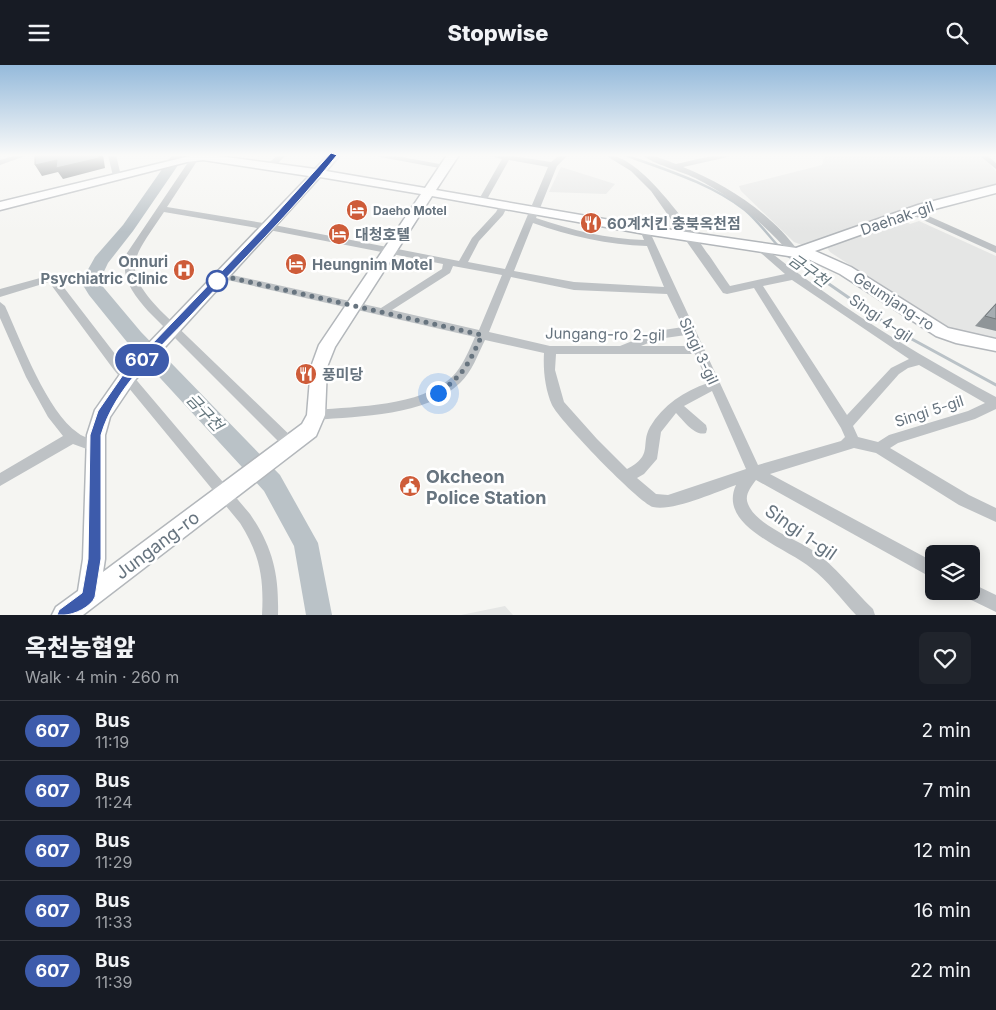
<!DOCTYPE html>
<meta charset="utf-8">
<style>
body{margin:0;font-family:Inter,"Noto Sans KR",sans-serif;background:#20242c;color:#f1f3f6;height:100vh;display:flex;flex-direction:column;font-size:19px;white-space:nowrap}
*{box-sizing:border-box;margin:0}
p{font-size:16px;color:#9ea1a6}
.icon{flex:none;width:28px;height:28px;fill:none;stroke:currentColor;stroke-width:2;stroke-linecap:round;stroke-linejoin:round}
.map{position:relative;height:550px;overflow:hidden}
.details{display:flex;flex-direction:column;background:#171b24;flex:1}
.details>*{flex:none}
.badge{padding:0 10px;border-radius:16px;font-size:18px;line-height:32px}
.fabs{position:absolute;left:925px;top:480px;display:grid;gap:10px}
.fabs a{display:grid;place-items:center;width:55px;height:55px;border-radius:8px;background:#171b24;box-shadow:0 2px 12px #0003;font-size:25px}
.you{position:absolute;width:25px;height:25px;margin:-12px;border:4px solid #fff;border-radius:50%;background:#1a73e8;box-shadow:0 0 0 8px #1a73e833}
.map>.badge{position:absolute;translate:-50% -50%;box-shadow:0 0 0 2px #fff}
.round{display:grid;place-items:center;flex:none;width:52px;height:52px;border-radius:8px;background:#20242c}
.headline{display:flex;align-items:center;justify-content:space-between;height:85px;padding:0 25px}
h1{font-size:24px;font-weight:800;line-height:38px}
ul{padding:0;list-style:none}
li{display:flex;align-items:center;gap:15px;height:60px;padding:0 25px;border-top:1px solid #363941}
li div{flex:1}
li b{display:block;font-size:19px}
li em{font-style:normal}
li .badge{min-width:55px;font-weight:700;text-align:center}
header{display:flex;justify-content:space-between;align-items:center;height:65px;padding:0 25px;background:#171b24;font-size:22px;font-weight:800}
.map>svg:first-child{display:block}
.built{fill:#e5e6e5}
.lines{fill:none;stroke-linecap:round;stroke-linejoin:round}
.stream-far1{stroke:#bac2c7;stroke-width:2.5}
.stream{stroke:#bac2c7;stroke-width:3}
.river{fill:#bac2c7;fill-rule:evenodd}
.secondary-casing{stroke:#b3b7bb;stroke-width:3}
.street{fill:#bec2c5;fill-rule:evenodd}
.secondary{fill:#fff;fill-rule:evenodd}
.wall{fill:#8f9598}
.shaded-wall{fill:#74797c}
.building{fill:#a6adb1;stroke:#74797c}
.line{fill:#3d5bab;stroke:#fff}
.walk{stroke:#67747f;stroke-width:5;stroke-dasharray:0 9}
.stop-dot{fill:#fff;stroke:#3d5bab;stroke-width:2.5}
.labels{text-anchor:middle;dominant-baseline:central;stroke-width:5;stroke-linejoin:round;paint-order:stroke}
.far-poi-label{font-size:12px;font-weight:bold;fill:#67747f;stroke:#fff;text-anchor:start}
.street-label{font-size:15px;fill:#67747f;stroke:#fff}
.poi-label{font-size:15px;font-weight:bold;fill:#67747f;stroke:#fff;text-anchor:start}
.water-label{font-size:16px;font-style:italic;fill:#63757c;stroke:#fff}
.near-poi-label{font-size:18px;font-weight:bold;fill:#67747f;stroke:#fff;text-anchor:start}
.near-street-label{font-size:18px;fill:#67747f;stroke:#fff}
</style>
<header><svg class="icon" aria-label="menu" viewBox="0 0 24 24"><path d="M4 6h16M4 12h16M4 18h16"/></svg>Stopwise<svg class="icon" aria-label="search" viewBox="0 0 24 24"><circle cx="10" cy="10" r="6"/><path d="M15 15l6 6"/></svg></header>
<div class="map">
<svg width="996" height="550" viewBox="0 0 996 550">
<rect width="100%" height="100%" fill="#f5f5f2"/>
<!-- built -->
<g class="built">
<polygon points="825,90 981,90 996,106 996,122 805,181 794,177 741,126 739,121 822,100"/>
<polygon points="561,102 615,119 606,129 549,127"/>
<polygon points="919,156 996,191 996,273 945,262 830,187 826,181 907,157 910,159"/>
<polygon points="505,541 513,550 461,550"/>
</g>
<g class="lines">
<!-- stream-far1 -->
<g class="stream-far1">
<path d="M625 90C666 105 710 118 745 145 757 155 768 170 779 182"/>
<polyline points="785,189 815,209"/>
</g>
<!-- stream -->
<polyline class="stream" points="813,208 897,266 996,320"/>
<!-- river -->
<polygon class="river" points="172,90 185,90 133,166 108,198 99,217 141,267 280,410 318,478 332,550 306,550 294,481 264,426 127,277 89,230 81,217 95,192 123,160"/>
<!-- secondary casing -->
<g class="secondary-casing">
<path id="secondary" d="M194 90H211L315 104 328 90H340L326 106 425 123 447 90H459L436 125 645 161 796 183 918 140 996 120V128L927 146 815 186 851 202 948 263 996 274V286L956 278 936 271 840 209 808 194 645 169 432 131 335 282 327 302 325 350 316 371 83 550H52L56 542 78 526 83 494 87 370 95 345 123 305 309 111 203 95 187 97 0 145V137ZM320 112 421 129 319 280 311 302 307 350 302 359 103 507 105 494V370L110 352 135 315Z"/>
</g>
<!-- street -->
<g class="street">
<polygon points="17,90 28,90 0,100 0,95"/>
<polygon points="108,90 116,90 121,111 120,113 114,113 113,111"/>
<path d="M193 90H201L167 142 269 159 459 196 472 173 496 147 501 138H507L508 140 503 150 479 176 468 197 505 204 548 102 509 95 486 136 482 139 478 136 502 94 487 90H507L551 97 560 90H568L557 101 536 153C571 165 607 174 644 175L640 165 642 163H648L758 400 841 376 845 372 841 363 754 223 727 229 723 228 651 126 631 106 605 90C644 86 708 190 730 221L785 209 753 181 758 178 761 179C787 202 816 221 844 241 893 274 944 304 996 332V344L975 354 898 378 890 383 969 430 996 443V457L959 440 876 388 854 383 770 409 934 497V514L756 415C751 422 744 430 748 439 756 460 794 473 812 485 836 501 853 525 873 544L875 550H856C841 534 828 516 811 503 787 483 717 461 736 420 716 427 672 447 653 442 639 438 559 355 552 340 545 324 543 305 544 288L485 275C478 289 472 307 460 318 426 351 360 351 316 355L312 354 310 350 312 346 316 345C358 341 419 342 452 312 463 301 469 285 475 272L223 214 218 211 219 209 223 208 381 243 442 204 443 199 269 165 164 147C132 195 119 203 164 249L296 376 298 380 296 384 291 386 286 384 148 246C133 229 119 211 127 188ZM533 158C570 171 608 180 647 181L664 222 574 217 514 206ZM453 201 502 210 479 265 392 245 450 208ZM511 212 574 225 667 229 683 262 657 266 620 281H550L489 267ZM792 215 909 294 891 303 847 350 763 221ZM686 270 691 281H641L658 274ZM556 289H695L708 318C684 326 663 340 650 362 640 380 654 390 627 404L597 374 564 337 555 305ZM919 300 985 338 968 346 889 370 878 377 858 372 853 361 899 309 908 303ZM712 326 746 404 668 430 656 429 637 413 644 409 657 394 661 367 676 348C683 355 695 372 706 368L707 364 706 360 684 341Z"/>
<polygon points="278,90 286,90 272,104 266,104 266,100"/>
<polygon points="376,90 391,90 445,100 449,102 445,104 380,92"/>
<path d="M642 90H652L676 99 716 90H729L728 92 683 102C727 120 771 148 799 187L797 189H791C763 158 733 132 695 113 681 106 653 99 642 90Z"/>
<polygon points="979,90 987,90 996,98 996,104"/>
<polygon points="913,144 996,181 996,188 910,149 909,147"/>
<path d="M51 210 55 211 122 298 250 449C273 483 279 509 278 550H262C264 513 260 490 240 458L114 305 49 217 0 232V224Z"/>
<path d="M0 237 5 241C21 276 47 347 78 368 84 373 93 374 100 377L102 381 100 385 95 387 73 379 0 421V408L63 371 48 352 26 312 0 253Z"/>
<polygon points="971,518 996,530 996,547 965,532 963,526 971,526"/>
</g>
<!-- secondary -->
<use href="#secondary" class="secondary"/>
</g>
<!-- wall -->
<polygon class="wall" points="996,238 996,266 975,261"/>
<!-- shaded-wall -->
<polygon class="shaded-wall" points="98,90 103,90 105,103 63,114 58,107 42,111 35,100 57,95"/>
<!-- building -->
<g class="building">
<polygon points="35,90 98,90 99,93 56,103 57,95 35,100"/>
<polygon points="996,239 996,254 985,251"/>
</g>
<!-- sky -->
<linearGradient id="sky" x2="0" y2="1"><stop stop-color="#95badb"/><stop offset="0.54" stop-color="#fafaf9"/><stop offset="1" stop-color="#fafaf9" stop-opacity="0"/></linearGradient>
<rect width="996" height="167" fill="url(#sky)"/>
<!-- line -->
<path class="line" d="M331 88 337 90C293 146 240 197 191 250 157 286 115 322 101 370V494L95 532C91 542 74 550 64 550H57L59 545 82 528 88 494 90 370 98 346 125 307 266 160Z"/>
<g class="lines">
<!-- walk -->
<path class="walk" d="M217 216 223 211 482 270C469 298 464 310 438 328"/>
</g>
<!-- icons -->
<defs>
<g id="hotel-disc" transform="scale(1.125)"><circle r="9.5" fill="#ce5c39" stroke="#fff"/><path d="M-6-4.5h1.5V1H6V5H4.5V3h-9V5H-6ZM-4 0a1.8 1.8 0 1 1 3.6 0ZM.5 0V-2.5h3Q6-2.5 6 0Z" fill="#fff"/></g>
<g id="restaurant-disc" transform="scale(1.125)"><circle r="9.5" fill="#ce5c39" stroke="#fff"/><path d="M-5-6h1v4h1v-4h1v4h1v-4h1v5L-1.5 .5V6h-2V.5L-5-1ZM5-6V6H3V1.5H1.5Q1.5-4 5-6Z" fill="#fff"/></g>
<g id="hospital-disc" transform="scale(1.125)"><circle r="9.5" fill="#ce5c39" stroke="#fff"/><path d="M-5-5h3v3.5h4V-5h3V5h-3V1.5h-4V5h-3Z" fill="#fff"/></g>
<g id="civic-disc" transform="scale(1.125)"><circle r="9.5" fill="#ce5c39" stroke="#fff"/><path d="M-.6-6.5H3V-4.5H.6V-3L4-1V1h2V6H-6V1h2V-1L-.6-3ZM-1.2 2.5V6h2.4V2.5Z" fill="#fff"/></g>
</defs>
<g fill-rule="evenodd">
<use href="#hotel-disc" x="357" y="145"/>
<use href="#restaurant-disc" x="591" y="158"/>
<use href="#hotel-disc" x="339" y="169"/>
<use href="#hotel-disc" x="296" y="199"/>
<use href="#hospital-disc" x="184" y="205"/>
<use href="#restaurant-disc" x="306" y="309"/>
<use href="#civic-disc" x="410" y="421"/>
</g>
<!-- markers -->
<circle class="stop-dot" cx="217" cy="216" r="10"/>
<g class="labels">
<!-- far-poi labels -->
<g class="far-poi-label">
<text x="373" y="145">Daeho Motel</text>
</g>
<!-- street labels -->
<g class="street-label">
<text transform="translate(897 153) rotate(-19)">Daehak-gil</text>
<text transform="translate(894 236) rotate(33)">Geumjang-ro</text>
<text transform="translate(881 253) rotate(34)">Singi 4-gil</text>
<text transform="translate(605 269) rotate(1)">Jungang-ro 2-gil</text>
<text transform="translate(699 286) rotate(65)">Singi 3-gil</text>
<text transform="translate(929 346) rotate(-18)">Singi 5-gil</text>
</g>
<!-- poi labels -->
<g class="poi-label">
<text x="607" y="158">60계치킨 충북옥천점</text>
<text x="355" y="169">대청호텔</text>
<text x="168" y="196" text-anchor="end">Onnuri<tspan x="168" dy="17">Psychiatric Clinic</tspan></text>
<text x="312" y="199">Heungnim Motel</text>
<text x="322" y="309">풍미당</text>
</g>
<!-- water labels -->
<g class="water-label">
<text transform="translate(809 205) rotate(35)">금구천</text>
<text transform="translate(205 347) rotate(47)">금구천</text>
</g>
<!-- near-poi labels -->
<g class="near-poi-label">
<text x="426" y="411">Okcheon<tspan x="426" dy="21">Police Station</tspan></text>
</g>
<!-- near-street labels -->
<g class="near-street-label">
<text transform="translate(801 467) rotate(35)">Singi 1-gil</text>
<text transform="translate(157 480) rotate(-37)">Jungang-ro</text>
</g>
</g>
</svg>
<div class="fabs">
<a><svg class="icon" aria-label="layers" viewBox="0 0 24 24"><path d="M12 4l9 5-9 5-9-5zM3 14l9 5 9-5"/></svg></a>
</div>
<div class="you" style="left:438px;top:328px"></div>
<b class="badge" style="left:142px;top:295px;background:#3d5bab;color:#fff">607</b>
</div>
<section class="details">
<div class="headline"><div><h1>옥천농협앞</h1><p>Walk · 4 min · 260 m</p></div><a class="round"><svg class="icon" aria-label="heart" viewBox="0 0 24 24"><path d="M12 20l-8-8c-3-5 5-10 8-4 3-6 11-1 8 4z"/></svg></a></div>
<ul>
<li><span class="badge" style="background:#3d5bab;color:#fff">607</span><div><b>Bus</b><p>11:19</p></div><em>2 min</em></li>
<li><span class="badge" style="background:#3d5bab;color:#fff">607</span><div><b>Bus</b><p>11:24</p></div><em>7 min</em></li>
<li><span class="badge" style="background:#3d5bab;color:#fff">607</span><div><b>Bus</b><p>11:29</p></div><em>12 min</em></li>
<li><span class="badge" style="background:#3d5bab;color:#fff">607</span><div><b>Bus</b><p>11:33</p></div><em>16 min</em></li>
<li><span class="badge" style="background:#3d5bab;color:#fff">607</span><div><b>Bus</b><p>11:39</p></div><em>22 min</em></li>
</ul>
</section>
